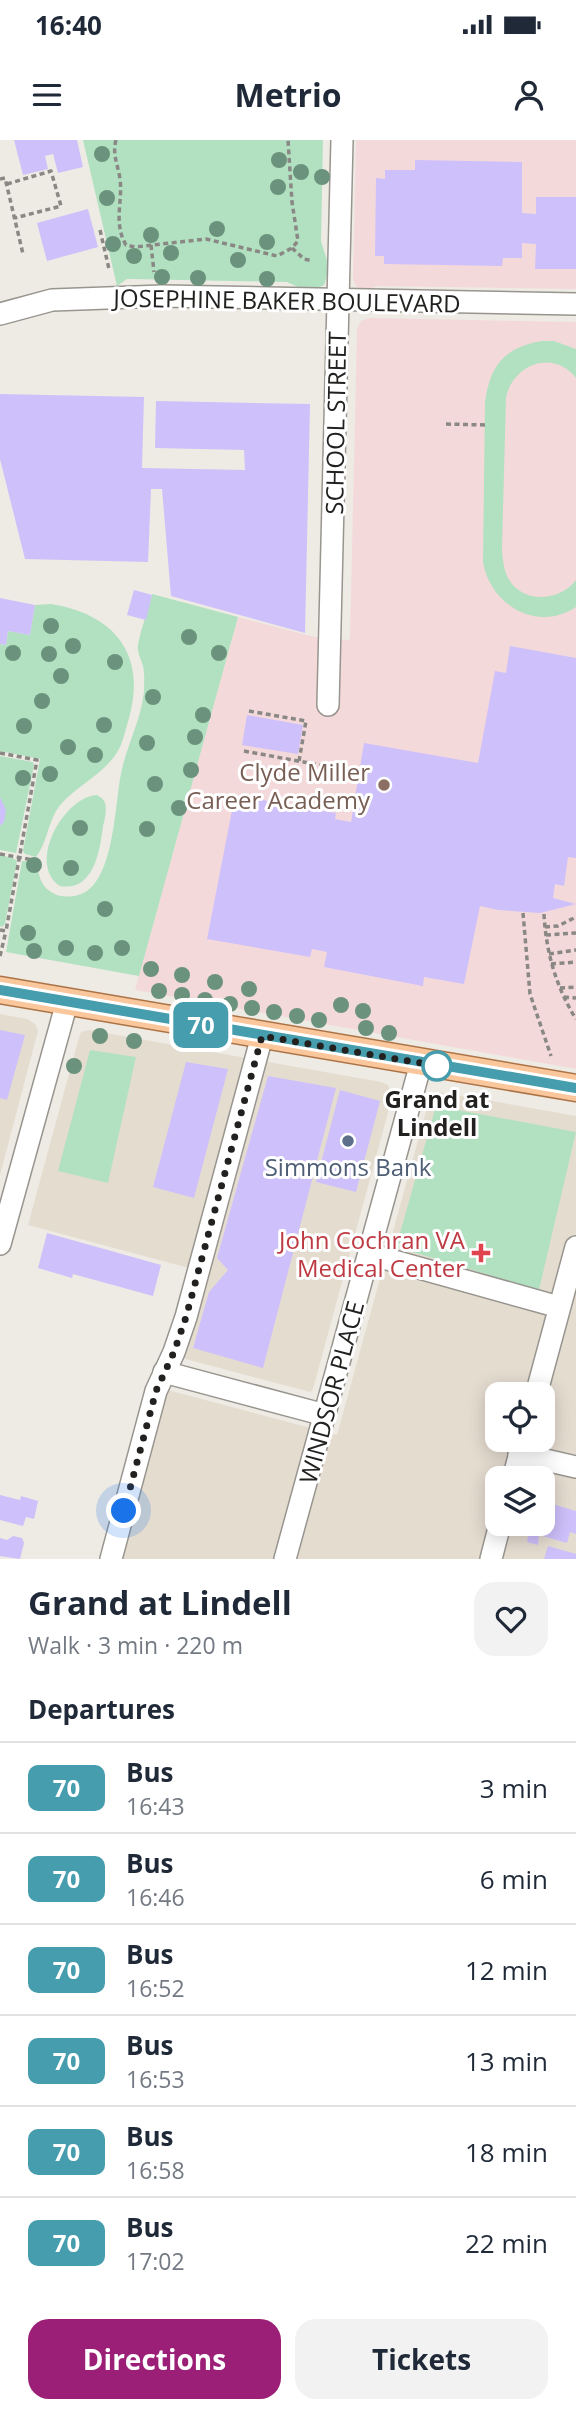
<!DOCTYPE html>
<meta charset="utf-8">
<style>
body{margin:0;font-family:"Open Sans",sans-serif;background:#f2f2f3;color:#1f2937;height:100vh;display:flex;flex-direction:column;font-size:26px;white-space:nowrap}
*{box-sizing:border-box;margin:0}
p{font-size:23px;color:#747a83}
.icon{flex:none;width:38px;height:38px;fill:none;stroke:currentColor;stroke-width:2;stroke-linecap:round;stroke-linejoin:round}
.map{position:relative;height:1419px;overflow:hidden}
.side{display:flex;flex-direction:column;background:#fff;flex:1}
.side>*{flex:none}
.badge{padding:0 14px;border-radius:10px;font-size:24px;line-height:46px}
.fabs{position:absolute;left:485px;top:1242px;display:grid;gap:14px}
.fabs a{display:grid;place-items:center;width:70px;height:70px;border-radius:14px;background:#fff;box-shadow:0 4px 18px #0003;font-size:35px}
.you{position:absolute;width:35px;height:35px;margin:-18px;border:5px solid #fff;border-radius:50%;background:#1a73e8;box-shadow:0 0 0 10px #1a73e833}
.map>.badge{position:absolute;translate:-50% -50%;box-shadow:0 0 0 4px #fff}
h2{padding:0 28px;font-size:26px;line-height:63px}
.round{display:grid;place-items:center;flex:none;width:74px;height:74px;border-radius:21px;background:#f2f2f3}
.summary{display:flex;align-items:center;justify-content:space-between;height:119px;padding:0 28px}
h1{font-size:33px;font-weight:700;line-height:52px}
.button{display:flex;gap:14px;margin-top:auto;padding:14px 28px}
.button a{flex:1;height:80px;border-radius:21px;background:#9b1f76;color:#fff;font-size:28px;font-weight:700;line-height:80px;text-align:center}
.button a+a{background:#f2f2f3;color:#1f2937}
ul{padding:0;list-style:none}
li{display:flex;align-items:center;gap:21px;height:91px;padding:0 28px;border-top:2px solid #e0e1e3}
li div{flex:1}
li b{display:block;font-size:26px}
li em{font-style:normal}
li .badge{min-width:77px;font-weight:700;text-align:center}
.status{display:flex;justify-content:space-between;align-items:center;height:49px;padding:0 35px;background:#fff;direction:ltr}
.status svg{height:19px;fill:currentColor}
header{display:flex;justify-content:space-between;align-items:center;height:91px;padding:0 28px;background:#fff;font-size:32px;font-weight:700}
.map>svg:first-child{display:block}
.built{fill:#e5dcd0;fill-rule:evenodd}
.education{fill:#f4d9db}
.green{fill:#b2e1c1}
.building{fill:#cec0fb}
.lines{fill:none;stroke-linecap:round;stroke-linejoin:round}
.minor-casing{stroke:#98958f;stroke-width:24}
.major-casing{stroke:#ac7446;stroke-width:29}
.path{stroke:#8a8884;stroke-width:3.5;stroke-dasharray:5 3.5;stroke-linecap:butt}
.minor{stroke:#fff;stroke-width:21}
.major{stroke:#fac79d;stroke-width:26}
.tree{fill:#6b927c}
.line-casing{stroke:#fff;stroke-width:16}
.line{stroke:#469dad;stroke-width:10}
.walk{stroke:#22211f;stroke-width:7;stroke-dasharray:0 12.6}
.education-dot{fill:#8d6e63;stroke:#fff;stroke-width:2.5}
.stop-dot{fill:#fff;stroke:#469dad;stroke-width:3.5}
.service-dot{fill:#5c6f8a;stroke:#fff;stroke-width:2.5}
.health-dot{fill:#e0444e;stroke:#fff;stroke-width:2.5}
.labels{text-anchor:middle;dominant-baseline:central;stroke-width:6;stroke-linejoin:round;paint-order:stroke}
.street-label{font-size:24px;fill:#22211f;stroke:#fff}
.education-label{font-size:24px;fill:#785e54;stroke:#fff;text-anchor:end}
.stop-label{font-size:24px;font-weight:bold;fill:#22211f;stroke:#fff}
.service-label{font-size:24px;fill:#4e5e75;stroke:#fff}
.health-label{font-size:24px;fill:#be3a42;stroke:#fff;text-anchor:end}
</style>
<div class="status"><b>16:40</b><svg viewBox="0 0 49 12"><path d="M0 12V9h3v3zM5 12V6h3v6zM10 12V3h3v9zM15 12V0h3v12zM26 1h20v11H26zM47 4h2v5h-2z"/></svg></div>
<header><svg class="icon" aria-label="menu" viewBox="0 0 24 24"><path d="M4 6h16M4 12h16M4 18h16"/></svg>Metrio<svg class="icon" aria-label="person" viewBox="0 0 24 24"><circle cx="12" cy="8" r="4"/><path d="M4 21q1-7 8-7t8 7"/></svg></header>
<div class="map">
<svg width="576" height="1419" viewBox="0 0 576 1419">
<rect width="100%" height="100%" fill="#eeeae4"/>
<!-- built -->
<g class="built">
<polygon points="0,874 27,879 35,884 38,891 0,1035"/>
<polygon points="89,890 381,942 388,945 392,958 313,1249 310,1252 182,1218 204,1132 28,1085 78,901 81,892"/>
<path d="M440 952 576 976V1419H117L164 1249 337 1295 428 964 435 954ZM497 1255H542V1300H497ZM497 1339H542V1384H497Z"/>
</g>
<!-- education -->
<g class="education">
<polygon points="356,0 576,0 576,149 377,146 368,150 358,150 353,139"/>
<polygon points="369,178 576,182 576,929 135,850 238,477 315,497 350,500 357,189 361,181"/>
</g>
<!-- green -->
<g class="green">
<path d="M83 0H323L321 101C326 119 332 125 324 145 308 154 301 148 287 142L133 139H127L117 146Z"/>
<path d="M542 201H554L576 209V238C553 209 514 224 506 257L502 409C503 422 504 435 513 445 530 464 562 459 576 440V467C537 493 490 465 483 422L485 262C490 225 505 207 542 201Z"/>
<path d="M152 454 238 477 139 836 6 812 22 721 37 722C39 736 40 746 53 753 59 757 67 757 74 756 116 751 114 661 122 629 128 603 141 579 144 552 144 544 145 534 143 526 141 519 137 512 138 505 141 488 148 471 152 454Z"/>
<path d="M51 464C114 474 147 514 129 578 126 588 124 599 119 609 106 633 79 644 61 664 48 679 48 702 36 717L25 714 23 711 40 619 0 611V504L6 505 8 491 30 495 35 465Z"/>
<polygon points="0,616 33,622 34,625 16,713 0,710"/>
<path d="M97 655C101 658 103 658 105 663 107 670 105 679 103 686 100 710 94 752 60 746 26 723 65 656 97 655Z"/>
<polygon points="0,715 13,718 17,721 5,784 2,787 0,786"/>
<polygon points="90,910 136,917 108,1043 58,1031"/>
<polygon points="436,966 576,992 539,1150 396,1107"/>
</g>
<!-- building -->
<g class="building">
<polygon points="14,0 77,0 83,27 58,33 53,14 45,16 48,29 23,35"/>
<polygon points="415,20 522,22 522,73 536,74 536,57 576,57 576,129 535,129 536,104 522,103 522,118 503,118 502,126 384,124 384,116 375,116 376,38 385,39 385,30 415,30"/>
<polygon points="88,69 98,107 47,121 37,83"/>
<polygon points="0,254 144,257 142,328 245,330 244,310 155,308 156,261 310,264 305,493 171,456 162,349 151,349 148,422 25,419 0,319"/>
<polygon points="134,450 152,455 146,480 127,475"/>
<polygon points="0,458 35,465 30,495 8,491 6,505 0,504"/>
<polygon points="510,506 576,518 576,718 568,717 564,746 555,744 553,758 576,764 540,773 498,770 480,766 464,844 424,837 423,846 324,827 327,812 312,809 310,817 207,799 235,655 336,673 335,679 351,682 364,603 478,623 495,531 506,533"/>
<polygon points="247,575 303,585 298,614 242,605"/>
<polygon points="0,657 6,670 4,682 0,686"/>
<polygon points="0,890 25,895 7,960 0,958"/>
<polygon points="186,922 228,929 194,1058 153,1047"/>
<polygon points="268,936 336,948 263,1228 193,1208 209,1152 228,1130 217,1118"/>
<polygon points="340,950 380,961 356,1052 316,1042"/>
<polygon points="47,1093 161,1125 153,1156 73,1134 72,1138 38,1128"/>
<polygon points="0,1355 20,1360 21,1356 38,1361 34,1379 26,1377 23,1386 0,1380"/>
<polygon points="542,1361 576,1371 576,1394 570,1392 567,1403 539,1395 538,1405 527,1402 531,1384 542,1384"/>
<polygon points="13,1396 22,1398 24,1403 20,1419 0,1416 0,1398 7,1400"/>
<polygon points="548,1406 576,1414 576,1419 544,1419"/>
</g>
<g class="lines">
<!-- minor casing -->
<g class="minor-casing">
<g id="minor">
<polyline points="0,174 52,160 162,156 576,164"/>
<polyline points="328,565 342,0"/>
<polyline points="0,1104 67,862"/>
<polyline points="369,1114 559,1167"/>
<polyline points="164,1232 325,1275"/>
<polyline points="536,1255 576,1107"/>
<polyline points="519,1314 576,1327"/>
<polyline points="513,1339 523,1302"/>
<polyline points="111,1419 156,1251 174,1212 186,1177 262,896"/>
<polyline points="285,1419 421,923"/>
<polyline points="491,1419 500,1384"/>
</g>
</g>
<!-- major casing -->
<g class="major-casing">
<polyline id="major" points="0,850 576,948"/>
</g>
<!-- path -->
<g class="path">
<path d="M116 0C112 14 118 25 120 39 123 61 113 83 126 105L135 107 206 99 277 116 292 108 298 101 292 62 288 0"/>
<polyline points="0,39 5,38 23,114"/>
<polyline points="7,44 51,31 61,66 15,78"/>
<polyline points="100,90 109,129"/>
<polyline points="151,105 154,132"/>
<polyline points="292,108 304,119 313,121"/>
<polyline points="446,284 485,285"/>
<polyline points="249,571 306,581 299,621"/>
<polyline points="244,611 352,631"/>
<polyline points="0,613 37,620 6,791 0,790"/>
<polyline points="0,714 39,721"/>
<polyline points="523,773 530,854 551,916"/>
<path d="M544 774C546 812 556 847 576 879"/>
<polyline points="545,787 558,786 576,777"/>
<polyline points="546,795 576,793"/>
<polyline points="549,814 576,810"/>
<polyline points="0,816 6,791"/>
<polyline points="551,824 576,822"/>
<polyline points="560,848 576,847"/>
<polyline points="564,857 576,858"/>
</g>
<!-- minor -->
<use href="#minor" class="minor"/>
<!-- major -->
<use href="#major" class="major"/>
</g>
<!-- trees -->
<g class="tree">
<circle cx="102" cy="14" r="8"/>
<circle cx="279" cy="20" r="8"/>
<circle cx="301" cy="32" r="8"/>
<circle cx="322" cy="37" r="8"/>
<circle cx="278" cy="47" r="8"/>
<circle cx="107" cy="58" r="8"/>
<circle cx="217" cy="89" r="8"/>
<circle cx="151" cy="95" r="8"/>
<circle cx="267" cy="102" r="8"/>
<circle cx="113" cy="104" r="8"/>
<circle cx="171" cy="113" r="8"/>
<circle cx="134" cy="116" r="8"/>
<circle cx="238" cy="120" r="8"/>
<circle cx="162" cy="137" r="8"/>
<circle cx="198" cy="138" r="8"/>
<circle cx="267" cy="139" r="8"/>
<circle cx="51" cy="486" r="8"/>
<circle cx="189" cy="497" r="8"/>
<circle cx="73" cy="506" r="8"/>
<circle cx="13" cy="513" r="8"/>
<circle cx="219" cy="513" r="8"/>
<circle cx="49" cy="514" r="8"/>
<circle cx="115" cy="522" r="8"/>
<circle cx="61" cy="536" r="8"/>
<circle cx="153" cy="557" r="8"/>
<circle cx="42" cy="561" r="8"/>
<circle cx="203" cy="575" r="8"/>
<circle cx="104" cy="585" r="8"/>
<circle cx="24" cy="586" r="8"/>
<circle cx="195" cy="597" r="8"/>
<circle cx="147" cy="603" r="8"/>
<circle cx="68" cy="607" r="8"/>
<circle cx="95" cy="615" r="8"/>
<circle cx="191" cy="630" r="8"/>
<circle cx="50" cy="634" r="8"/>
<circle cx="23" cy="638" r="8"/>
<circle cx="155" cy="644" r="8"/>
<circle cx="179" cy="668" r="8"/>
<circle cx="80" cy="688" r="8"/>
<circle cx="147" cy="689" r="8"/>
<circle cx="34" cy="725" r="8"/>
<circle cx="71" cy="728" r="8"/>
<circle cx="105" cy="769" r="8"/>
<circle cx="28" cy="793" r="8"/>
<circle cx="66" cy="808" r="8"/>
<circle cx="122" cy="808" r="8"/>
<circle cx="34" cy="811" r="8"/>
<circle cx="95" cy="813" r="8"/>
<circle cx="151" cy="829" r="8"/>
<circle cx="182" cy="835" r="8"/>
<circle cx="215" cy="842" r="8"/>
<circle cx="249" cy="849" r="8"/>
<circle cx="159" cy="851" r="8"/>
<circle cx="182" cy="855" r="8"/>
<circle cx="205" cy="860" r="8"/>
<circle cx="230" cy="864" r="8"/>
<circle cx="341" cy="865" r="8"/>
<circle cx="252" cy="868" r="8"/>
<circle cx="363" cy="871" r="8"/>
<circle cx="274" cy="872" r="8"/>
<circle cx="297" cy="876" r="8"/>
<circle cx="319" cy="880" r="8"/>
<circle cx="366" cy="888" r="8"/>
<circle cx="389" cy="893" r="8"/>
<circle cx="100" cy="896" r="8"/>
<circle cx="134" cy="901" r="8"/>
<circle cx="74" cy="926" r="8"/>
</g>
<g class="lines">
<!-- line casing -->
<g class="line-casing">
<polyline id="line" points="0,850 576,948"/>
</g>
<!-- line -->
<use href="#line" class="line"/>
<!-- walk -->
<polyline class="walk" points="124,1371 156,1251 174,1212 186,1177 262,896 444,927 437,926"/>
</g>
<!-- markers -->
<circle class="education-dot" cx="384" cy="645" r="7"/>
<circle class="stop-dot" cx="437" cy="926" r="14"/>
<circle class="service-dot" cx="348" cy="1001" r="7"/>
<path class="health-dot" d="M477.5 1102.5h7v7h7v7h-7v7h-7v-7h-7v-7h7z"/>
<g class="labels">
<!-- street labels -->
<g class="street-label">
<text transform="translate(287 160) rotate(1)">JOSEPHINE BAKER BOULEVARD</text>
<text transform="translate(335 283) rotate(-89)">SCHOOL STREET</text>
<text transform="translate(331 1252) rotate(-75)">WINDSOR PLACE</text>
</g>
<!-- education labels -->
<g class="education-label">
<text x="370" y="631">Clyde Miller<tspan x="370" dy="28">Career Academy</tspan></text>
</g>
<!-- stop labels -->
<g class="stop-label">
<text x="437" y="958">Grand at<tspan x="437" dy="28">Lindell</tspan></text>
</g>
<!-- service labels -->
<g class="service-label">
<text x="348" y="1026">Simmons Bank</text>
</g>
<!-- health labels -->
<g class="health-label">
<text x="465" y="1099">John Cochran VA<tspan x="465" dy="28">Medical Center</tspan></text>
</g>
</g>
</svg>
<div class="fabs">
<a><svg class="icon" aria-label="locate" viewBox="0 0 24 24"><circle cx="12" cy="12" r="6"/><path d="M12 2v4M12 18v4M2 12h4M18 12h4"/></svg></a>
<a><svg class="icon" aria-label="layers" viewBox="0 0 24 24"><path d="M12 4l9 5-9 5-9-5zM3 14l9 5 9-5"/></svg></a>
</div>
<div class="you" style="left:124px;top:1371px"></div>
<b class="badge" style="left:201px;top:885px;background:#469dad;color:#fff">70</b>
</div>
<section class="side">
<div class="summary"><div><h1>Grand at Lindell</h1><p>Walk · 3 min · 220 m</p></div><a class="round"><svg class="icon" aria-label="heart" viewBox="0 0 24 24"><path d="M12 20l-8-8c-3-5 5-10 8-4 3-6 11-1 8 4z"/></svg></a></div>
<h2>Departures</h2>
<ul>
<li><span class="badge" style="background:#469dad;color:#fff">70</span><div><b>Bus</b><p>16:43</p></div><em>3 min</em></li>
<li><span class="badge" style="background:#469dad;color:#fff">70</span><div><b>Bus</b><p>16:46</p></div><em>6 min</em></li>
<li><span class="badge" style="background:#469dad;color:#fff">70</span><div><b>Bus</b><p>16:52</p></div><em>12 min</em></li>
<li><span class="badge" style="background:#469dad;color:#fff">70</span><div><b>Bus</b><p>16:53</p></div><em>13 min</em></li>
<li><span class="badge" style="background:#469dad;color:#fff">70</span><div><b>Bus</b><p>16:58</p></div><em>18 min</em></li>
<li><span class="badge" style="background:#469dad;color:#fff">70</span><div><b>Bus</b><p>17:02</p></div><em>22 min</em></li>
</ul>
<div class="button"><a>Directions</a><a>Tickets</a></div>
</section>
